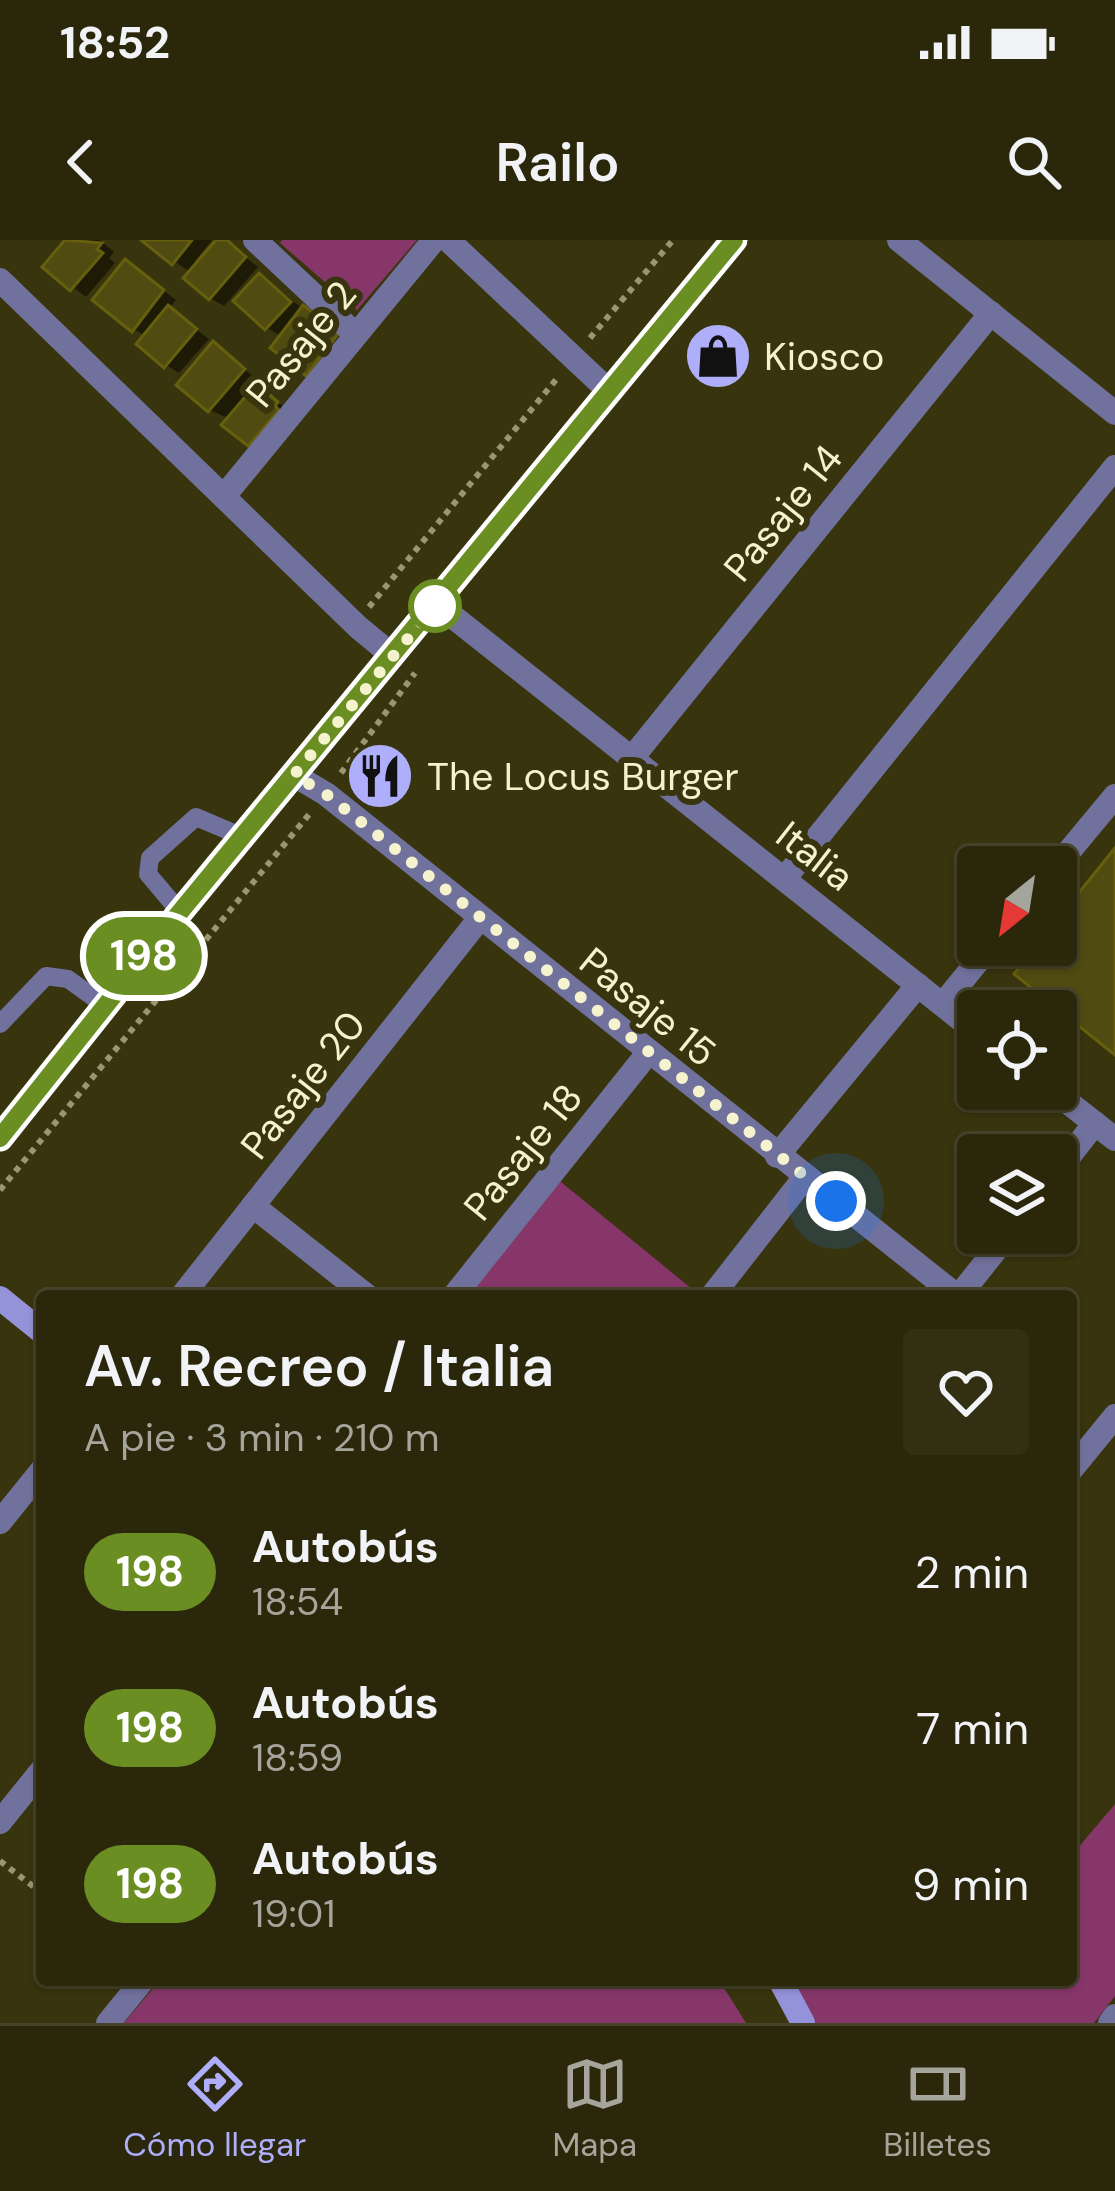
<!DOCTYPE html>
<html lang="es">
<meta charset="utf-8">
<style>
body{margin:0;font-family:"DM Sans",sans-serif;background:#322f13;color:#f1f3f6;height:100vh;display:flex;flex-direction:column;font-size:45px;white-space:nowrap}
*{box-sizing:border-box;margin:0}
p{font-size:39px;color:#a5a59c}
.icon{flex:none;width:66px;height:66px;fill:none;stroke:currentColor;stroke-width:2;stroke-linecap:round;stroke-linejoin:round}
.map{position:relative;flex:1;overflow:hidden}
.panel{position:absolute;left:36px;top:1050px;width:1041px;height:696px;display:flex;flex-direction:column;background:#2a270a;border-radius:12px;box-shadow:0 3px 9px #0004,0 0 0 3px #46442b}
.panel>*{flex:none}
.badge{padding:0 24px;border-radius:39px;font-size:42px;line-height:78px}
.needle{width:78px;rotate:210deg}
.buttons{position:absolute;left:957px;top:606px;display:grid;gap:24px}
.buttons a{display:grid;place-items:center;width:120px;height:120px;border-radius:12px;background:#2a270a;box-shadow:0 3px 9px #0004,0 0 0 3px #46442b;font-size:60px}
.you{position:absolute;width:60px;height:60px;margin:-30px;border:9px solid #fff;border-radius:50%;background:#1a73e8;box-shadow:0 0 0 18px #1a73e833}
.map>.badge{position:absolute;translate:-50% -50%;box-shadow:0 0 0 6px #fff}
.round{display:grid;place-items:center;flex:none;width:126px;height:126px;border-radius:12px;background:#322f13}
.head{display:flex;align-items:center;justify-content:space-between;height:204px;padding:0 48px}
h1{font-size:57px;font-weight:600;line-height:90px}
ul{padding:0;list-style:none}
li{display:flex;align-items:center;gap:36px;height:156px;padding:0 48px}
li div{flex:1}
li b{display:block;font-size:45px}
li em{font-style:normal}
li .badge{min-width:132px;font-weight:700;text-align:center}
.status{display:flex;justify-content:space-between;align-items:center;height:84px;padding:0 60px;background:#2a270a;direction:ltr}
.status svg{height:33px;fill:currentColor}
header{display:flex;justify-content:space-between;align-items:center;height:156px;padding:0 48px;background:#2a270a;font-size:54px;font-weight:600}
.tab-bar{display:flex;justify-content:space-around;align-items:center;height:168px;border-top:3px solid #46442b;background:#2a270a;font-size:33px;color:#a5a59c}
.tab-bar a{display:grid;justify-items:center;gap:6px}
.tab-bar .on{color:#afaefa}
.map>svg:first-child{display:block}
.green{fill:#863669}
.shadow{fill:#0007}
.building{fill:#504b11;stroke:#665f0e;stroke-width:3}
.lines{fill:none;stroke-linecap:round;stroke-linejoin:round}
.path{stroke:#999670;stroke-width:6;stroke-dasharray:6 6;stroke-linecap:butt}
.lane{stroke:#71719d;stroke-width:18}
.street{stroke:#71719d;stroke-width:24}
.secondary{stroke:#9493da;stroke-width:24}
.line-casing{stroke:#fff;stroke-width:27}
.line{stroke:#6b8e23;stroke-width:18}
.walk{stroke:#f5f3ce;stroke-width:12;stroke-dasharray:0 21.6}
.stop-dot{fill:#fff;stroke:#6b8e23;stroke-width:6}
.labels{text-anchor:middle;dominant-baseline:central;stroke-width:12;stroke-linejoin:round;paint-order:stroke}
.street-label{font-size:39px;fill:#f5f3ce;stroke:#38340d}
.poi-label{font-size:39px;fill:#f5f3ce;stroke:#38340d;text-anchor:start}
</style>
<div class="status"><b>18:52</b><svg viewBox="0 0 49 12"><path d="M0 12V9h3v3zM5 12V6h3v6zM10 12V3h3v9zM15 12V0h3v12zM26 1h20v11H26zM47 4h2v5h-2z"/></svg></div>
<header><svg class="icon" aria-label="back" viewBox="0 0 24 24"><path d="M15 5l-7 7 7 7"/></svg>Railo<svg class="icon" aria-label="search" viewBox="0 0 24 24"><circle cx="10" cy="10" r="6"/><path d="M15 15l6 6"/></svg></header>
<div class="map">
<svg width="1115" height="1783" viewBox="0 0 1115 1783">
<rect width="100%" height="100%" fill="#38340d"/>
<!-- green -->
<g class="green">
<polygon points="282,0 417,0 357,70 280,3"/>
<polygon points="556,938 697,1053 695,1056 459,1056"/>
<polygon points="1115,1564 1115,1756 1094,1783 810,1783 789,1740 1071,1740 1071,1616"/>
<polygon points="160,1740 719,1740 746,1783 124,1783"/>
</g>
<!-- shadow -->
<g class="shadow">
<polygon points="69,0 100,0 114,12 109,18 115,23 86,57 46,27"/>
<polygon points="145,0 212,0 195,21 199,24 224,0 258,27 224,66 210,58 191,33"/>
<polygon points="139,31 176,60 169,69 209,99 179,133 166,125 146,96 133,89"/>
<polygon points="259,37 351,103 322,141 308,133 283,97 267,88"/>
<polygon points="213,105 257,139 246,152 258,159 263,152 290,171 263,212 250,204 230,179 210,170"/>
</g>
<!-- building -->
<g class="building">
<polygon points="65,0 102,3 97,9 103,13 70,51 42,27"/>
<polygon points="141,0 192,0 172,25"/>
<polygon points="216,0 227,0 246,17 209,60 183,38"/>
<polygon points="125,19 164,50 132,92 92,60"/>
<polygon points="259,33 291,62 265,90 233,61"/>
<polygon points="168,65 197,89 164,128 136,104"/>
<polygon points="303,65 339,93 306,136 270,108"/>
<polygon points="213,101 245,129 208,172 176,145"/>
<polygon points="262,148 278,162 275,166 279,170 248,206 221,185 250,151 256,156"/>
<polygon points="1115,608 1115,815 1014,734 1037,705 1056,705 1056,681"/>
</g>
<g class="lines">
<!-- path -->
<g class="path">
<polyline points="590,98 673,0"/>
<polyline points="369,367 559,136"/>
<polyline points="341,533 415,433"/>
<polyline points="0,950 311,572"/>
<polyline points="0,1621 42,1653"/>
</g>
<!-- lane -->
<g class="lane">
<polyline points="180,672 148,634 150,618 196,577 243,597"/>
<polyline points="0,784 46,736 68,739 104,765"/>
</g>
<!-- street -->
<g class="street">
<polyline points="255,0 355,94"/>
<polyline points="448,0 610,152"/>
<polyline points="899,0 1115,173"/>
<polyline points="0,40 358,387 393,416"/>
<polyline points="225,255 434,0"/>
<polyline points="437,364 978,793"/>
<polyline points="632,518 991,73"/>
<polyline points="294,535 326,554 957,1056"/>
<polyline points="1056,627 1115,556"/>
<polyline points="785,638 1115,227"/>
<polyline points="943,764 991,705"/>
<polyline points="1051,849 1115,899"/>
<polyline points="777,916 918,745"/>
<polyline points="1056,933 1095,883"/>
<polyline points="253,966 367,1056"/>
<polyline points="182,1056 480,678"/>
<polyline points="454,1056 648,813"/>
<polyline points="712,1056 805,937"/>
<polyline points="959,1056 1009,993"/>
<polyline points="1071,1230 1115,1176"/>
<polyline points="0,1282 42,1230"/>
<polyline points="0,1582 42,1530"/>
<polyline points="108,1783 143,1740"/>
<polyline points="1110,1783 1115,1776"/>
</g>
<!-- secondary -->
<g class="secondary">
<polyline points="0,898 180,672 734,0"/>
<polyline points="0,1058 42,1092"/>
<polyline points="780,1740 803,1783"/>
</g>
</g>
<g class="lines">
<!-- line casing -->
<g class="line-casing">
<polyline id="line" points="0,898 180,672 734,0"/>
</g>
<!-- line -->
<use href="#line" class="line"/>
<!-- walk -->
<polyline class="walk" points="435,366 294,535 326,554 836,961"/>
</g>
<!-- icons -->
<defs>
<g id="shop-disc" transform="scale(3.45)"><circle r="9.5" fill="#afaefa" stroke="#38340d"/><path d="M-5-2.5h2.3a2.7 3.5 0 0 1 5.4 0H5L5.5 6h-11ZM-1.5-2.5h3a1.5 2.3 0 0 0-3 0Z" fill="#111"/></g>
<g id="restaurant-disc" transform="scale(3.45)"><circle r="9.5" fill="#afaefa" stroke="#38340d"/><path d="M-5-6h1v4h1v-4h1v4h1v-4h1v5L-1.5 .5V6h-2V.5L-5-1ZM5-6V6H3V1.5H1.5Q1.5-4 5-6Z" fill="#111"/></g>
</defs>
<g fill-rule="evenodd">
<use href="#shop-disc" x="718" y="116"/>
<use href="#restaurant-disc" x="380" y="536"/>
</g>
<!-- markers -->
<circle class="stop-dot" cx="435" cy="366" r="24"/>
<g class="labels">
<!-- street labels -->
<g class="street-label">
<text transform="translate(301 104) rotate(-51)">Pasaje 2</text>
<text transform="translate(783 273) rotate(-51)">Pasaje 14</text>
<text transform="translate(815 616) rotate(38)">Italia</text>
<text transform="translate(648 767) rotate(39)">Pasaje 15</text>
<text transform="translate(303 845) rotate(-52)">Pasaje 20</text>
<text transform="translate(523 912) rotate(-51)">Pasaje 18</text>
</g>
<!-- poi labels -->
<g class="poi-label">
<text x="764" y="116">Kiosco</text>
<text x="427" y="536">The Locus Burger</text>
</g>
</g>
</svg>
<div class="buttons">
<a><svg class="needle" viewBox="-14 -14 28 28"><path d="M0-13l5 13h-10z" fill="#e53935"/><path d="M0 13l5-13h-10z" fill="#a5a59c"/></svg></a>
<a><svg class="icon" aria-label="locate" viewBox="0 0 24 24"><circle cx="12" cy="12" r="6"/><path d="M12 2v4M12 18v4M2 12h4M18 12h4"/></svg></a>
<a><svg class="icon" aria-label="layers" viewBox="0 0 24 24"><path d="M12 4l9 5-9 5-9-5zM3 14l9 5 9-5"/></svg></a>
</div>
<div class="you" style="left:836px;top:961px"></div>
<b class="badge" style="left:144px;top:716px;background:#6b8e23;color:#fff">198</b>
<section class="panel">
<div class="head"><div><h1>Av. Recreo / Italia</h1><p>A pie · 3 min · 210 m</p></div><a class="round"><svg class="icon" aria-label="heart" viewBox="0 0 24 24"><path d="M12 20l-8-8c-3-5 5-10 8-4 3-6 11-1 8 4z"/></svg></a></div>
<ul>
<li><span class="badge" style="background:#6b8e23;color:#fff">198</span><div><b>Autobús</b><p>18:54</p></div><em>2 min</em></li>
<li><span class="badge" style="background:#6b8e23;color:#fff">198</span><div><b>Autobús</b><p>18:59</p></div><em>7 min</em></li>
<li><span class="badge" style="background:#6b8e23;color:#fff">198</span><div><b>Autobús</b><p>19:01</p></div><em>9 min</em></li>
</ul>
</section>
</div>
<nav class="tab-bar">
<a class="on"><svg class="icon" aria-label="directions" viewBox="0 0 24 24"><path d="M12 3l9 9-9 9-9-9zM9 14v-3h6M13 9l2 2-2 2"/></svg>Cómo llegar</a>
<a><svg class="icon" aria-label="map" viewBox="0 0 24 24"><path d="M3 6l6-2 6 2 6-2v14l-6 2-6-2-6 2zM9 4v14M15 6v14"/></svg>Mapa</a>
<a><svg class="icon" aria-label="tickets" viewBox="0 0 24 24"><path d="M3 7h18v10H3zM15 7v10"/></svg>Billetes</a>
</nav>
